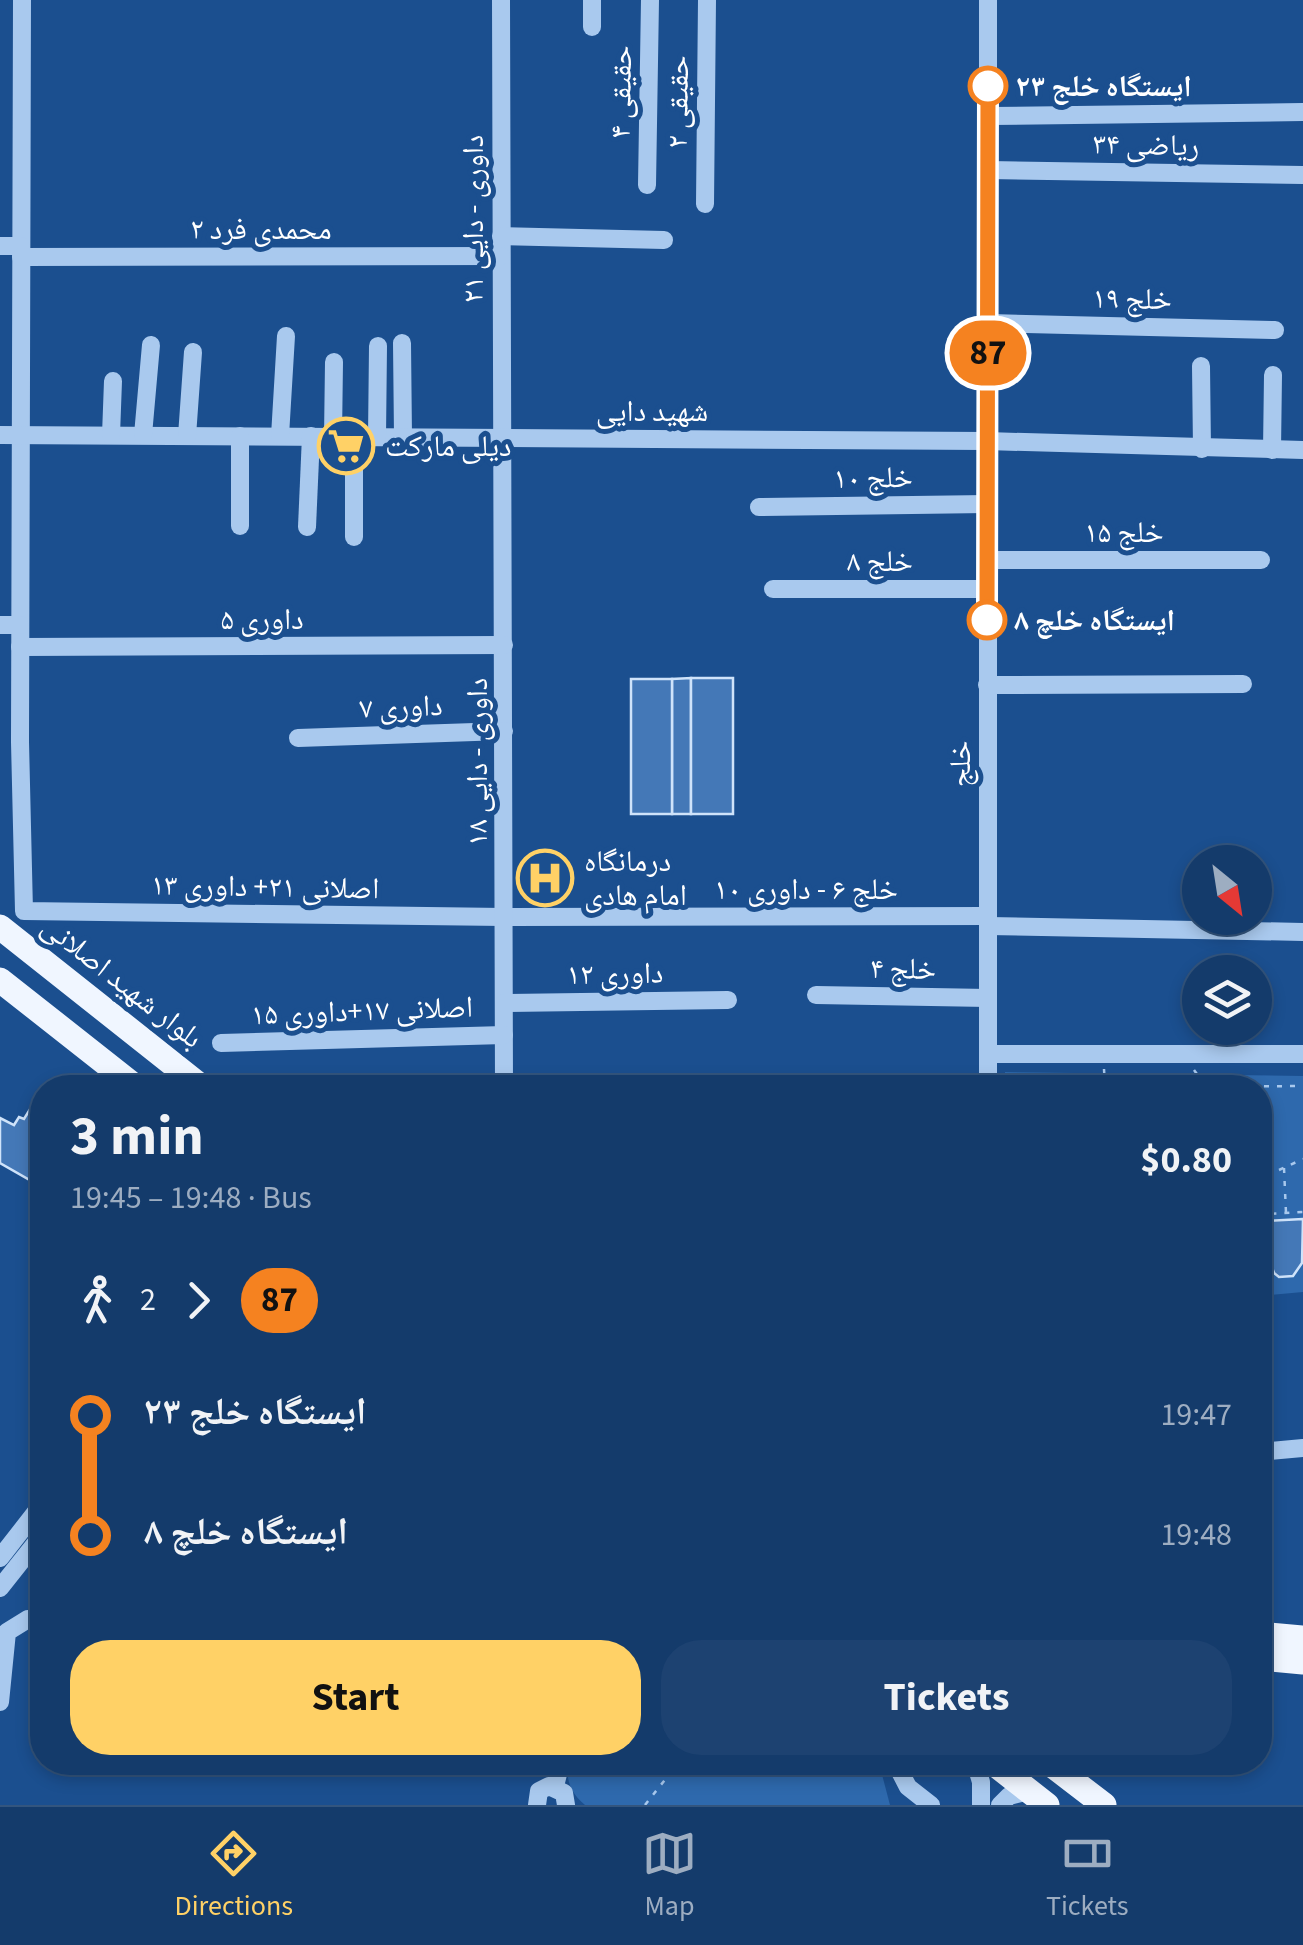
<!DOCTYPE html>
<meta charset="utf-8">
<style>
body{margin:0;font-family:"Source Sans 3","Noto Naskh Arabic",sans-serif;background:#1d4271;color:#f1f3f6;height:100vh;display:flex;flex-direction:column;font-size:38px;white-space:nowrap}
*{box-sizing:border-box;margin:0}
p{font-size:32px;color:#9dadc1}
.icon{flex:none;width:55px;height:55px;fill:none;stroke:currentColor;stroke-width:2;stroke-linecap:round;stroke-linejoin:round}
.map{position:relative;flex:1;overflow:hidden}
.details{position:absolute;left:30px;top:1075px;width:1242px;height:700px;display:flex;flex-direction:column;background:#143b6b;border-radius:40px;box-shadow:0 5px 15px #0003,0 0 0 2px #33557e}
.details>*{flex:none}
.badge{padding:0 20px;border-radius:32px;font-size:35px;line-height:65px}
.needle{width:65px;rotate:150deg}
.controls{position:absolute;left:1182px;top:845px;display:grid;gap:20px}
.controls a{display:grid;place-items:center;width:90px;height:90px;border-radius:50%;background:#143b6b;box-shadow:0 5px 15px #0003,0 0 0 2px #33557e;font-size:50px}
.map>.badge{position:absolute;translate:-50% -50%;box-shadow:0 0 0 5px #fff}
.legs{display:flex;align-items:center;gap:15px;height:110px;padding:0 40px;font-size:32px}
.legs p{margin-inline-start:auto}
.overview{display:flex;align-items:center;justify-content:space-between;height:170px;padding:0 40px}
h1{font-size:55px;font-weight:700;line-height:75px}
.primary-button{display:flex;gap:20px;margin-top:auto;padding:20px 40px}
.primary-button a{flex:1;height:115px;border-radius:40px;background:#ffd166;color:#111;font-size:40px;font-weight:700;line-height:115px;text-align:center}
.primary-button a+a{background:#1d4271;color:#f1f3f6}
ul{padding:0 40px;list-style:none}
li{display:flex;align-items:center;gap:35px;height:120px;font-size:38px}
li i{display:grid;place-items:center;width:15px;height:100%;margin:0 12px;background:currentColor}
li i::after{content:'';width:25px;height:25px;margin:-12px;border:8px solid;border-radius:50%;background:#143b6b}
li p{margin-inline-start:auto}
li:first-child i{background:linear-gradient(#0000 50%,currentColor 0)}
li:last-child i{background:linear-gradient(currentColor 50%,#0000 0)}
.tabs{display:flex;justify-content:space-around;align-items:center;height:140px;border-top:2px solid #33557e;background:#143b6b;font-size:28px;color:#9dadc1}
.tabs a{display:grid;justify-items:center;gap:5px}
.tabs .selected{color:#ffd166}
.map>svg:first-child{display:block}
.green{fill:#2e69ad}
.building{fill:#4478b7;stroke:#cfe3fa;stroke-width:2.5}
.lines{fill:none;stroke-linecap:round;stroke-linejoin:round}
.path{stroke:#a9c9ee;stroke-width:2.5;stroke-dasharray:5 8;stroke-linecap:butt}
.minor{stroke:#a9c9ee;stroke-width:18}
.major{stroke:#f0f6ff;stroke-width:25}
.line-1-casing{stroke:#fff;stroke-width:22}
.line-1{stroke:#f58220;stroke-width:15}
.stop-1-dot{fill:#fff;stroke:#f58220;stroke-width:5}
.labels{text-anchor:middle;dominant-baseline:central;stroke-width:10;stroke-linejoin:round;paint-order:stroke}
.stop-label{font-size:30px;font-weight:bold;fill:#fff;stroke:#1b4f8f;text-anchor:start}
.street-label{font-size:30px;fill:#fff;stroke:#1b4f8f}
.poi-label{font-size:30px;fill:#fff;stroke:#1b4f8f;text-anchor:start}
</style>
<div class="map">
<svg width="1303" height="1805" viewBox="0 0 1303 1805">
<rect width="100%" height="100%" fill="#1b4f8f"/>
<!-- green -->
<g class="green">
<polygon points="1005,1072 1303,1076 1303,1292 1260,1296 1260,1088 1005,1087"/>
<path d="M567 1763H879L890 1805H585C570 1792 567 1782 567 1763Z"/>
</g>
<!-- building -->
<g class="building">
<polygon points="691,678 691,814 672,814 672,679"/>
<rect x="691" y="678" width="42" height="136"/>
<rect x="631" y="679" width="41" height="135"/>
<polygon points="37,1098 42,1101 42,1187 0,1163 0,1118 14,1125 19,1117 24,1119"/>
<polygon points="1303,1219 1302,1263 1293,1276 1279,1277 1274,1273 1268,1255 1260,1247 1260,1226 1267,1221"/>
</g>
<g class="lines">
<!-- path -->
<g class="path">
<polyline points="1104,1069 1105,1086"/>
<polyline points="1194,1070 1204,1084"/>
<polyline points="1006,1074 1017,1086"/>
<polyline points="1017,1088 1303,1086"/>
<polyline points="1260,1146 1261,1147"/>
<polyline points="1284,1168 1286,1213"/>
<polyline points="1279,1170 1303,1159"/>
<polyline points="1260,1178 1271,1174"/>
<polyline points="1260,1219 1267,1214 1303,1212"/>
<polyline points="645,1805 679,1762"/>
</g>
<!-- minor -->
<g class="minor">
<polyline points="22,0 20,742 24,911 504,917 988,916"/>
<polyline points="501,0 504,1088"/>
<polyline points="592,0 592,27"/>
<polyline points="989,116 1303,112"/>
<polyline points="989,170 1303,175"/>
<polyline points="647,185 650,0"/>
<polyline points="705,204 707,0"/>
<polyline points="501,236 664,240"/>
<polyline points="0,246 21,246"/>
<polyline points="21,257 501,256"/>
<polyline points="988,323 1275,330"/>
<polyline points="402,343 403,437"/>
<polyline points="1201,366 1202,449"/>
<polyline points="0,435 987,441 1303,450"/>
<polyline points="111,435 113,381"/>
<polyline points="143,435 151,345"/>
<polyline points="187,436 193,352"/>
<polyline points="240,436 240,526"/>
<polyline points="280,436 286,336"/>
<polyline points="333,437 334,362"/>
<polyline points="377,437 378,346"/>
<polyline points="1272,450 1273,375"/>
<polyline points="759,507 987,504"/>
<polyline points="307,527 311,436"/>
<polyline points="354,537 354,437"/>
<polyline points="987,560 1261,560"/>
<polyline points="773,589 987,589"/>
<polyline points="0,625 20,625"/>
<polyline points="20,647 504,645"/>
<polyline points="987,685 1243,684"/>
<polyline points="298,738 504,731"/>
<polyline points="988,926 1303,932"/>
<polyline points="816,995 988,998"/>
<polyline points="504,1003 728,1000"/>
<polyline points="221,1043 504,1035"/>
<polyline points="988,1054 1303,1054"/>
<polyline points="988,1088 988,0"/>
<polyline points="1260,1452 1303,1448"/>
<polyline points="0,1558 42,1504"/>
<polyline points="0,1588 42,1535"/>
<polyline points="0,1702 7,1632 28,1619 42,1620"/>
<polyline points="895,1762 908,1787 931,1805"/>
<polyline points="975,1762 981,1782 981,1805"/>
<polyline points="555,1786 561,1762"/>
<polyline points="537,1805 539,1791 549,1786 564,1793 566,1805"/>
<polyline points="1000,1805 1009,1796 1029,1791"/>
</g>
<!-- major -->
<g class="major">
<polyline points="0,927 203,1088"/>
<polyline points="0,980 137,1088"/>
<polyline points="1260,1634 1303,1638"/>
<polyline points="1260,1658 1303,1662"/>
<polyline points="992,1762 1047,1805"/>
<polyline points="1048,1762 1104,1805"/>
</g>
</g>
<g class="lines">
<!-- line-1 casing -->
<g class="line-1-casing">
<polyline id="line-1" points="987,620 988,86"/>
</g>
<!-- line-1 -->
<use href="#line-1" class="line-1"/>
</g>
<!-- icons -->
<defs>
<g id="supermarket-ring" transform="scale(2.875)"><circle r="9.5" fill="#1b4f8f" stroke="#ffd166" stroke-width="1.5"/><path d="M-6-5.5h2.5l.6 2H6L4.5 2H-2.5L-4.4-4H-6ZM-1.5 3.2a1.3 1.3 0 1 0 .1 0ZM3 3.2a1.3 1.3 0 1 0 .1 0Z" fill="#ffd166"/></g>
<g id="hospital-ring" transform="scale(2.875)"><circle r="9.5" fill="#1b4f8f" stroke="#ffd166" stroke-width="1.5"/><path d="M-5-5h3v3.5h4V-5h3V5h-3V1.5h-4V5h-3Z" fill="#ffd166"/></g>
</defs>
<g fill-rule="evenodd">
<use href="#supermarket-ring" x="346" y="446"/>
<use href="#hospital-ring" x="545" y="878"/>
</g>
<!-- markers -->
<g class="stop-1-dot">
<circle cx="988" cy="86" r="18"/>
<circle cx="987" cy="620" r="18"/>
</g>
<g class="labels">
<!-- stop labels -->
<g class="stop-label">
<text x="1016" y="86">ایستگاه خلج ۲۳</text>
<text x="1014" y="620">ایستگاه خلچ ۸</text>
</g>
<!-- street labels -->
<g class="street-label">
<text transform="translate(621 92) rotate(-89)">حقیقی ۴</text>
<text transform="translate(678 102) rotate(-89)">حقیقی ۲</text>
<text transform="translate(1146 145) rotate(1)">ریاضی ۳۴</text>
<text transform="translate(473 219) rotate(-90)">داوری - دایی ۲۱</text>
<text x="261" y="229">محمدی فرد ۲</text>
<text transform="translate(1132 299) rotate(1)">خلج ۱۹</text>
<text x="652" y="411">شهید دایی</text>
<text transform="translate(873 478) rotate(-1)">خلج ۱۰</text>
<text x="1124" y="532">خلج ۱۵</text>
<text x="880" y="561">خلج ۸</text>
<text x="262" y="619">داوری ۵</text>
<text transform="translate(401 707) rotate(-2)">داوری ۷</text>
<text transform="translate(477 762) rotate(-90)">داوری - دایی ۱۸</text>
<text transform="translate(960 764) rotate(-90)">خلج</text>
<text transform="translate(265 887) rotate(1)">اصلانی ۲۱+ داوری ۱۳</text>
<text x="806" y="889">خلج ۶ - داوری ۱۰</text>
<text transform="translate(903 969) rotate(1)">خلج ۴</text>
<text transform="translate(615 974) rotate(-1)">داوری ۱۲</text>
<text transform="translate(122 982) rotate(38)">بلوار شهید اصلانی</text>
<text transform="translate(362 1011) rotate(-2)">اصلانی ۱۷+داوری ۱۵</text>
</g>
<!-- poi labels -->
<g class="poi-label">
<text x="385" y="446">دیلی مارکت</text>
<text x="584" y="861">درمانگاه<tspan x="584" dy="34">امام هادی</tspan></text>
</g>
</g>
</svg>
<div class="controls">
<a><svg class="needle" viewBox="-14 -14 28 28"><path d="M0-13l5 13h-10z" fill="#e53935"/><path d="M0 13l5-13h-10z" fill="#9dadc1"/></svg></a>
<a><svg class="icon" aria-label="layers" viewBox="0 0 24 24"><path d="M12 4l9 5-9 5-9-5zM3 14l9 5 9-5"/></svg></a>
</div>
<b class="badge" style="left:988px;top:353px;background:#f58220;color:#111">87</b>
<section class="details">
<div class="overview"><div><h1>3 min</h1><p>19:45 – 19:48 · Bus</p></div><b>$0.80</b></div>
<div class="legs"><svg class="icon" aria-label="walk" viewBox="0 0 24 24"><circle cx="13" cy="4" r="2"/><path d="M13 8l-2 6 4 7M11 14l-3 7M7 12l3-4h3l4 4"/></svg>2<svg class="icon" aria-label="forward" viewBox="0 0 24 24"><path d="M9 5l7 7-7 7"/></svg><b class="badge" style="background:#f58220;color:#111">87</b></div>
<ul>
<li><i style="color:#f58220"></i><b>ایستگاه خلج ۲۳</b><p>19:47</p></li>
<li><i style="color:#f58220"></i><b>ایستگاه خلچ ۸</b><p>19:48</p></li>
</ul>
<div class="primary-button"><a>Start</a><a>Tickets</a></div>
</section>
</div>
<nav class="tabs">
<a class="selected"><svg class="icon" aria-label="directions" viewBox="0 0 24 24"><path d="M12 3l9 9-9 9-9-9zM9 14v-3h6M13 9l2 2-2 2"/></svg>Directions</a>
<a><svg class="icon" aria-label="map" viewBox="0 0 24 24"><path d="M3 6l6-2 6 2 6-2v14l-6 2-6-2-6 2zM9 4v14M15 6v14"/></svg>Map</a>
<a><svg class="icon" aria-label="tickets" viewBox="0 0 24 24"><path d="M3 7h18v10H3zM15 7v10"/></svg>Tickets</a>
</nav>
